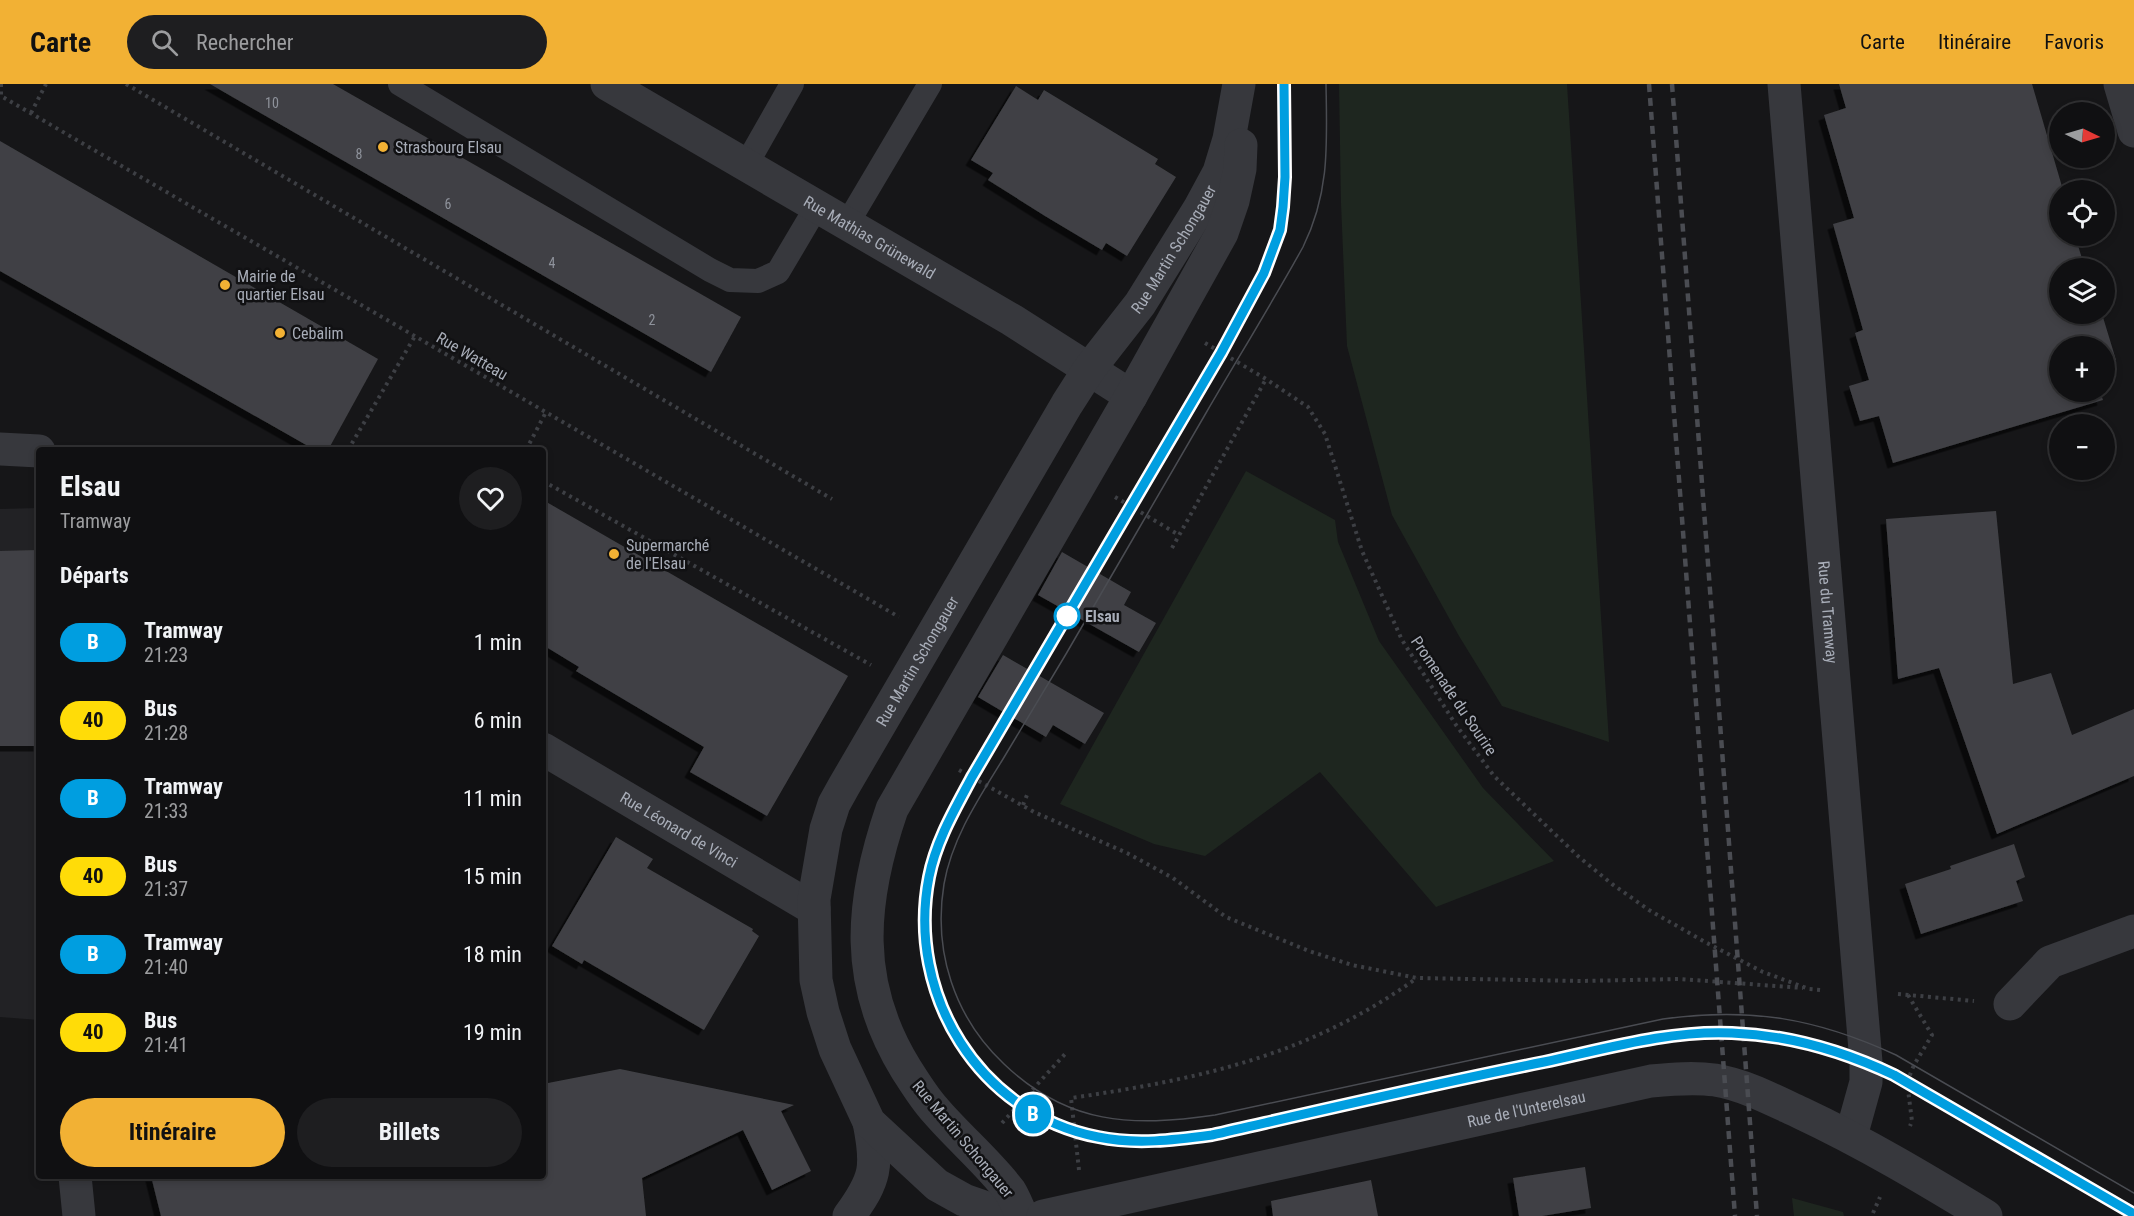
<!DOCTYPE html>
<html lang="fr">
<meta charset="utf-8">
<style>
body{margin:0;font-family:"Roboto Condensed",sans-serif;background:#1e1e20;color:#f1f3f6;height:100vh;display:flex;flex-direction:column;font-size:22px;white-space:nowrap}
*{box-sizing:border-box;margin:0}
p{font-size:20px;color:#9c9d9f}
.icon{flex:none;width:33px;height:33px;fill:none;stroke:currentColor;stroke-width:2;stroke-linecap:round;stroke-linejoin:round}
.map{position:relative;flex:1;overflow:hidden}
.panel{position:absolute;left:36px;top:363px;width:510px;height:732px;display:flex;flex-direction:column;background:#101012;border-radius:6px;box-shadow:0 3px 9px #0003,0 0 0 2px #303032}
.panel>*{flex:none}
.badge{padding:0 12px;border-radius:20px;font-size:21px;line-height:39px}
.needle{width:39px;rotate:95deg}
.buttons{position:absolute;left:2049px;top:18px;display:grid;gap:12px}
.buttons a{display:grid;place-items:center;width:66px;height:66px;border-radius:50%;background:#101012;box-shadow:0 3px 9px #0003,0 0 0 2px #303032;font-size:30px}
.map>.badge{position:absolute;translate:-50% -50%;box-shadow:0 0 0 3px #fff}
h2{padding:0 24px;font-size:22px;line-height:54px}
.round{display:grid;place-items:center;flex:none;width:63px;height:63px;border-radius:32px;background:#1e1e20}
.overview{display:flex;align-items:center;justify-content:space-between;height:102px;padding:0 24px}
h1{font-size:28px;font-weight:700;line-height:45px}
.button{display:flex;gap:12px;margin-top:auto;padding:12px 24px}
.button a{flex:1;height:69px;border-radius:36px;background:#f2b134;color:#111;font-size:24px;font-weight:700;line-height:69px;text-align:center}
.button a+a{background:#1e1e20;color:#f1f3f6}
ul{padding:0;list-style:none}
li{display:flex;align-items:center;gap:18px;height:78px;padding:0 24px}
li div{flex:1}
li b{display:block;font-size:22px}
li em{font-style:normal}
li .badge{min-width:66px;font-weight:700;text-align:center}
header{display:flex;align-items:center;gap:36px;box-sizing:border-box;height:84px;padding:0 30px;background:#f2b134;color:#111}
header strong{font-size:28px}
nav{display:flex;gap:33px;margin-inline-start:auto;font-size:21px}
.search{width:420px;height:54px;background:#1e1e20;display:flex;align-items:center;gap:15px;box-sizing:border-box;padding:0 21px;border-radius:33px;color:#9c9d9f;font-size:22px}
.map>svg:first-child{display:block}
.built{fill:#222225}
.green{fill:#1e261f}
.building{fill:#404145;filter:url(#shadow)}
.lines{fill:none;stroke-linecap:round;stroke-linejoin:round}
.path{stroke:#3d3f44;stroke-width:4;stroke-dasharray:3 4.5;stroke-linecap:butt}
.service{stroke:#37383d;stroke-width:24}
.minor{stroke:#37383d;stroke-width:33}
.tram{stroke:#4a4c52;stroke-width:1.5}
.rail{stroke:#4a4c52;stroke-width:4.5;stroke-dasharray:8 6;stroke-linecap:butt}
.line-casing{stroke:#fff;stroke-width:14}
.line{stroke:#009ee0;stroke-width:9}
.poi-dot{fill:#f2b134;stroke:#111113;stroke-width:2}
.stop-dot{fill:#fff;stroke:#009ee0;stroke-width:3}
.labels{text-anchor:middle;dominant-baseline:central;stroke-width:5;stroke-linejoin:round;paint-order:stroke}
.number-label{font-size:14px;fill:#8e929b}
.poi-label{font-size:16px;fill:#a8adb8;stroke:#111113;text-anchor:start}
.street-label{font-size:16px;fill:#a8adb8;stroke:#111113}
.stop-label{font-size:16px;font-weight:bold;fill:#a8adb8;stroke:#111113;text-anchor:start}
</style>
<header>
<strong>Carte</strong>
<div class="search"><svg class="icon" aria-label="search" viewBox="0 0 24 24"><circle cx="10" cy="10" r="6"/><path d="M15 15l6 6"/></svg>Rechercher</div>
<nav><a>Carte</a><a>Itinéraire</a><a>Favoris</a></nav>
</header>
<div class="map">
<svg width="2134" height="1132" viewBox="0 0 2134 1132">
<defs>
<filter id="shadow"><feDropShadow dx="-5.5" dy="5.5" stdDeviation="0" flood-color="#0009"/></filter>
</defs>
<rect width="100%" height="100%" fill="#161618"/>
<!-- built -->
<polygon class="built" points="39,424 39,936 0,933 0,425"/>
<!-- green -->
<g class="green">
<polygon points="1339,0 1567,0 1609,658 1502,622 1459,552 1392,431 1347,262 1341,119"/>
<polygon points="1246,387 1335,436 1338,458 1379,557 1483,704 1554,777 1436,823 1320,688 1205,772 1154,760 1060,720"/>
<polygon points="1792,1114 1843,1128 1844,1132 1794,1132"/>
</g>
<!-- building -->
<g class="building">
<polygon points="210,0 333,0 741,233 711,288"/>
<polygon points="1839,0 2032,0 2063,106 2060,106 2060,152 2075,152 2085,184 2060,184 2060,230 2102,230 2116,276 2104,280 2104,262 2060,262 2060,308 2100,308 2103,316 1893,379 1879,332 1860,337 1849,302 1869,296 1855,249 1863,246 1833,140 1854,134 1824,31 1846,24"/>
<polygon points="1016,2 1038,16 1044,6 1158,75 1155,80 1176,93 1127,172 1106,159 1102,166 1045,132 988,96 993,89 971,76"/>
<polygon points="0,57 378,275 328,366 315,366 0,187"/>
<polygon points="543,416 848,592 767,732 690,688 704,663 576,587 579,583 543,561"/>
<polygon points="1996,427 2013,600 2051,589 2072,651 2134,625 2134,692 1997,750 1939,584 1898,595 1886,435"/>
<polygon points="39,466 39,662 0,662 0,467"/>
<polygon points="1062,468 1131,508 1124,521 1156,539 1139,568 1038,511"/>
<polygon points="1003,571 1104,629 1085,660 1053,641 1046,653 978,613"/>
<polygon points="616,753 653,775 647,784 753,845 752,847 759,852 704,946 584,876 582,880 552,862"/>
<polygon points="2014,760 2025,793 2016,797 2023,817 1921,850 1905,800 1951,785 1950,782"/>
<polygon points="620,985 794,1021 781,1027 811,1087 772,1106 743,1046 642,1094 646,1132 161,1132 151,1092 543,1092 543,1000"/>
<polygon points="1585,1083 1591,1124 1542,1132 1519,1132 1513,1094"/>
<polygon points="1371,1096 1378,1132 1273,1132 1271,1117"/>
</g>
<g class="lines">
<!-- path -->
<g class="path">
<polyline points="1,0 1,12 899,533"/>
<polyline points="126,0 832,415"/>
<polyline points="31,29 46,0"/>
<polyline points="1205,259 1266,295 1308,323 1325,350 1362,467 1402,556 1456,641 1494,692 1579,773 1612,800 1649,826 1705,858 1763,888 1809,905 1821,906"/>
<polyline points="348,366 415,252"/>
<polyline points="526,366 546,328"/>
<polyline points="543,397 871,581"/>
<polyline points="1115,413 1179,451"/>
<polyline points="1172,464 1266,295"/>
<polyline points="959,686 1034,728 1127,769 1173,794 1226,833 1309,867 1352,881 1417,894 1581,897 1680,895 1803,904"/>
<polyline points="1023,721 1027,711"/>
<polyline points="1898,910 1974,917"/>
<polyline points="1908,911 1932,951 1914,981 1907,998 1912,1037 1910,1042"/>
<polyline points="1002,1039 1065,970"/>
<path d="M1079 1086 1071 1014C1200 995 1308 972 1417 894"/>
<polyline points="1873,1129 1880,1113"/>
</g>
<!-- service -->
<g class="service">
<polyline points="400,0 710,186 730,196 758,197 778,188 817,122"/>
<polyline points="746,81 792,0"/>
<polyline points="847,140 930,0"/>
</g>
<!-- minor -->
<g class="minor">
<path id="s1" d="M607 0 1012 236 1131 312"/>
<path id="s2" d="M1784 0 1866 978V998L1851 1052"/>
<polyline points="2120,0 2134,47"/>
<polyline points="0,365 39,367"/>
<path id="s3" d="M543 665 814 825"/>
<polyline points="2010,920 2050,878 2134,847"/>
<polyline points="75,1092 79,1132"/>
<path d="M849 1132C876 1095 878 1083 869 1038"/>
<path id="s4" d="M1010 1132 964 1116 937 1101 869 1038 835 965 823 928 816 896 814 815 826 745 834 720 844 702 1067 320 1090 284 1140 220 1199 125 1219 88 1229 55 1239 0"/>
<path d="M1022 1132C1018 1124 1015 1115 1010 1107 988 1078 959 1054 935 1026 924 1014 915 999 906 985 853 899 860 818 892 725L1131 312 1222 149 1233 117 1240 85 1241 61"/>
<path id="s5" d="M1043 1132 1651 997C1672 995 1694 993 1715 996 1745 1001 1773 1016 1801 1029 1865 1059 1925 1095 1986 1132"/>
</g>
<!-- tram -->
<g class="tram">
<path d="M1284 0 1285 93 1283 123 1279 146 1264 189 1221 269 972 693C955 725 936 757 929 793 906 910 979 1030 1098 1053 1136 1061 1174 1056 1212 1051L1631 959 1698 950 1733 949 1788 955 1825 964 1866 978 1920 1004 2134 1130"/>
<path d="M1326 0C1327 60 1330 108 1303 163 1272 219 1238 274 1206 329 1159 409 1113 490 1066 570 1045 605 1024 640 1003 675 979 714 952 754 944 800 933 867 954 933 1004 980 1068 1041 1132 1043 1215 1031L1663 935C1750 923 1816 934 1896 971L2134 1109"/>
</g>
<!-- rail -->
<g class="rail">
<polyline points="1649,0 1735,1132"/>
<polyline points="1672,0 1757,1132"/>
</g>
</g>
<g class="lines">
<!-- line casing -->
<g class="line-casing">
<path id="line" d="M1284 0 1285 93 1283 123 1280 146 1264 189 1221 269 972 693C955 725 936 757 929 793 906 910 979 1030 1098 1053 1136 1061 1174 1056 1212 1051 1322 1026 1433 1000 1544 978 1605 965 1669 946 1732 949 1789 951 1843 967 1894 991L2134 1130"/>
</g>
<!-- line -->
<use href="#line" class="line"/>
</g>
<!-- markers -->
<g class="poi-dot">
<circle cx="383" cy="63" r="6"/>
<circle cx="225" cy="201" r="6"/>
<circle cx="280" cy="249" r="6"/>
<circle cx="614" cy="470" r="6"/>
</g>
<circle class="stop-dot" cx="1067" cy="532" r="12"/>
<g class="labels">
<!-- number labels -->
<g class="number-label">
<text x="272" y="19">10</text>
<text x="359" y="70">8</text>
<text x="448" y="120">6</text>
<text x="552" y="179">4</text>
<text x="652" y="236">2</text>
</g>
<!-- poi labels -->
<g class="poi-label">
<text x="395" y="63">Strasbourg Elsau</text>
<text x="237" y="192">Mairie de<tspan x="237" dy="18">quartier Elsau</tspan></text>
<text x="292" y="249">Cebalim</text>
<text x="626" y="461">Supermarché<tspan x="626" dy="18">de l'Elsau</tspan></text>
</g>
<!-- street labels -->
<g class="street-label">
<text stroke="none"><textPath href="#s1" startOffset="304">Rue Mathias Grünewald</textPath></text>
<text stroke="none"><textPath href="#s4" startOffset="1154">Rue Martin Schongauer</textPath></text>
<text transform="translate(472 272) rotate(30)">Rue Watteau</text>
<text stroke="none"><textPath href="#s2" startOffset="530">Rue du Tramway</textPath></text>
<text stroke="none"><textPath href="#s4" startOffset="668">Rue Martin Schongauer</textPath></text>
<text transform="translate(1454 612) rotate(56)">Promenade du Sourire</text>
<text stroke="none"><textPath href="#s3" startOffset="158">Rue Léonard de Vinci</textPath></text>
<text stroke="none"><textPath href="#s5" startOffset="495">Rue de l'Unterelsau</textPath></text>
<text transform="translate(963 1055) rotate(50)">Rue Martin Schongauer</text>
</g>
<!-- stop labels -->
<g class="stop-label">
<text x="1085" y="532">Elsau</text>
</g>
</g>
</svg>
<div class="buttons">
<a><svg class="needle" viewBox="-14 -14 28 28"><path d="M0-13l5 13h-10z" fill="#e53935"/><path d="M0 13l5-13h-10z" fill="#9c9d9f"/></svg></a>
<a><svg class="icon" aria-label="locate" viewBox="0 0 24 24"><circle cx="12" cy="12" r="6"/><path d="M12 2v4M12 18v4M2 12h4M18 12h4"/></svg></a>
<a><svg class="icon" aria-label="layers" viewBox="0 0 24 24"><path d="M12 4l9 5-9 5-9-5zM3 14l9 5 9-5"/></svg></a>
<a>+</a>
<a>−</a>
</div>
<b class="badge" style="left:1033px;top:1030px;background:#009ee0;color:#fff">B</b>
<section class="panel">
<div class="overview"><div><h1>Elsau</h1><p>Tramway</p></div><a class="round"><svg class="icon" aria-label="heart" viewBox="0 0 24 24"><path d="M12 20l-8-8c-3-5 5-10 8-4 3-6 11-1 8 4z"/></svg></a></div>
<h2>Départs</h2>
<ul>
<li><span class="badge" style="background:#009ee0;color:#fff">B</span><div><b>Tramway</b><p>21:23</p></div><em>1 min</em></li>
<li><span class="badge" style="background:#ffdc08;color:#111">40</span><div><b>Bus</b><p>21:28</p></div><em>6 min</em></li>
<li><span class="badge" style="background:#009ee0;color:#fff">B</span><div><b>Tramway</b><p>21:33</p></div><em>11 min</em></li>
<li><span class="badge" style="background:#ffdc08;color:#111">40</span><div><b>Bus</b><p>21:37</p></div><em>15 min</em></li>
<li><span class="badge" style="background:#009ee0;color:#fff">B</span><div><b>Tramway</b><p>21:40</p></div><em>18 min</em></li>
<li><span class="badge" style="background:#ffdc08;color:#111">40</span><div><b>Bus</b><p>21:41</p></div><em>19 min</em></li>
</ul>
<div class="button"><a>Itinéraire</a><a>Billets</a></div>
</section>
</div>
